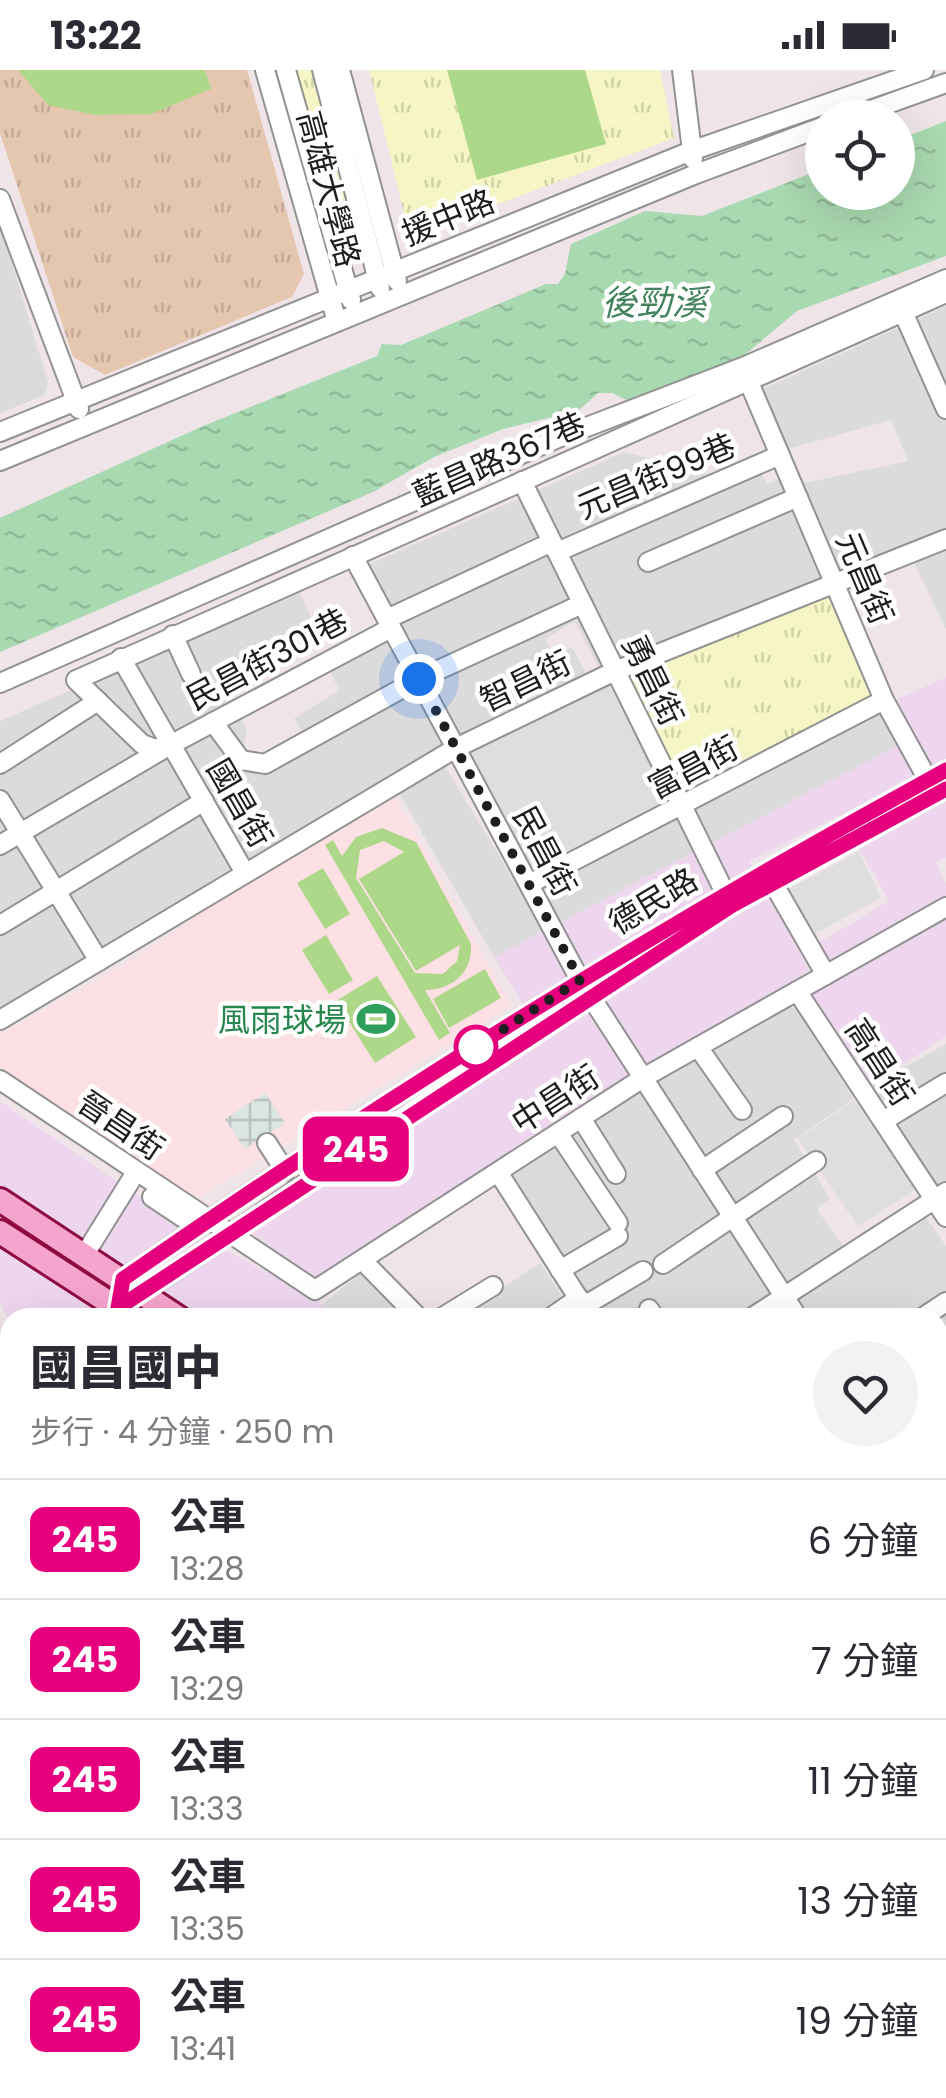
<!DOCTYPE html>
<html lang="zh-TW">
<meta charset="utf-8">
<style>
body{margin:0;font-family:Poppins,"Noto Sans TC",sans-serif;background:#f2f2f3;color:#2b2b33;height:100vh;display:flex;flex-direction:column;font-size:38px;white-space:nowrap}
*{box-sizing:border-box;margin:0}
p{font-size:32px;color:#7c7c81}
.icon{flex:none;width:55px;height:55px;fill:none;stroke:currentColor;stroke-width:2;stroke-linecap:round;stroke-linejoin:round}
.map{position:relative;flex:1;overflow:hidden}
.side{position:absolute;left:0px;top:1238px;width:948px;height:792px;display:flex;flex-direction:column;background:#fff;border-radius:30px 30px 0 0;box-shadow:0 10px 40px #0002}
.side>*{flex:none}
.badge{padding:0 20px;border-radius:15px;font-size:35px;line-height:65px}
.tools{position:absolute;left:805px;top:30px;display:grid;gap:20px}
.tools a{display:grid;place-items:center;width:110px;height:110px;border-radius:50%;background:#fff;box-shadow:0 10px 40px #0002;font-size:50px}
.you{position:absolute;width:50px;height:50px;margin:-25px;border:8px solid #fff;border-radius:50%;background:#1a73e8;box-shadow:0 0 0 15px #1a73e833}
.map>.badge{position:absolute;translate:-50% -50%;box-shadow:0 0 0 5px #fff}
.round{display:grid;place-items:center;flex:none;width:105px;height:105px;border-radius:52px;background:#f2f2f3}
.headline{display:flex;align-items:center;justify-content:space-between;height:170px;padding:0 30px}
h1{font-size:48px;font-weight:800;line-height:75px}
ul{padding:0;list-style:none}
li{display:flex;align-items:center;gap:30px;height:120px;padding:0 30px;border-top:2px solid #e1e1e2}
li div{flex:1}
li b{display:block;font-size:38px}
li em{font-style:normal}
li .badge{min-width:110px;font-weight:700;text-align:center}
.status{display:flex;justify-content:space-between;align-items:center;height:70px;padding:0 50px;background:#fff;direction:ltr}
.status svg{height:28px;fill:currentColor}
.map>svg:first-child{display:block}
.residential{fill:#dcdbdc}
.commercial{fill:#edd6ee}
.education{fill:#fde0e3}
.grass{fill:url(#grass-tufts)}
.park{fill:url(#park-tufts)}
.pitch{fill:#aed889;fill-rule:evenodd}
.parking{fill:#dedede}
.plaza{fill:url(#plaza-grid)}
.water{fill:url(#water-ripples)}
.lines{fill:none;stroke-linecap:round;stroke-linejoin:round}
.minor-casing{stroke:#929292;stroke-width:22}
.major-casing{stroke:#8e0b42;stroke-width:28}
.minor{stroke:#fff;stroke-width:18}
.major{stroke:#f5a4ce;stroke-width:22}
.line-casing{stroke:#fff;stroke-width:22}
.line{stroke:#e6007e;stroke-width:15}
.walk{stroke:#1e1e1e;stroke-width:10;stroke-dasharray:0 18}
.stop-dot{fill:#fff;stroke:#e6007e;stroke-width:5}
.labels{text-anchor:middle;dominant-baseline:central;stroke-width:9;stroke-linejoin:round;paint-order:stroke}
.street-label{font-size:32px;fill:#1e1e1e;stroke:#fff}
.leisure-label{font-size:32px;fill:#27864d;stroke:#fff;text-anchor:end}
.water-label{font-size:35px;font-style:italic;fill:#42825c;stroke:#fff}
</style>
<div class="status"><b>13:22</b><svg viewBox="0 0 49 12"><path d="M0 12V9h3v3zM5 12V6h3v6zM10 12V3h3v9zM15 12V0h3v12zM26 1h20v11H26zM47 4h2v5h-2z"/></svg></div>
<div class="map">
<svg width="946" height="2028" viewBox="0 0 946 2028">
<defs>
<pattern id="grass-tufts" width="24" height="20" patternUnits="userSpaceOnUse" patternTransform="scale(2.5)"><rect width="24" height="20" fill="#e5c6af"/><path d="M3 7l-1-3M5 7V3M7 7l1-3M15 17l-1-3M17 17v-4M19 17l1-3" fill="none" stroke="#c4aa96"/></pattern>
<pattern id="park-tufts" width="24" height="20" patternUnits="userSpaceOnUse" patternTransform="scale(2.5)"><rect width="24" height="20" fill="#f5f5c5"/><path d="M3 7l-1-3M5 7V3M7 7l1-3M15 17l-1-3M17 17v-4M19 17l1-3" fill="none" stroke="#d2d2a9"/></pattern>
<pattern id="plaza-grid" width="8" height="8" patternUnits="userSpaceOnUse" patternTransform="scale(2.5)"><rect width="8" height="8" fill="#dae4e3"/><path d="M0 4h8M4 0v8" fill="none" stroke="#bbc3c2"/></pattern>
<pattern id="water-ripples" width="26" height="14" patternUnits="userSpaceOnUse" patternTransform="scale(2.5)"><rect width="26" height="14" fill="#a9d9b0"/><path d="M2 4q2-2 4 0t4 0M15 11q2-2 4 0t4 0" fill="none" stroke="#91ba97"/></pattern>
</defs>
<rect width="100%" height="100%" fill="#efe5e9"/>
<!-- residential -->
<g class="residential">
<polygon points="0,154 48,312 45,325 0,343"/>
<polygon points="946,236 946,559 906,476 599,598 575,551 546,569 553,586 572,577 588,607 436,681 523,826 873,640 890,651 902,674 494,887 391,709 0,940 0,651 299,520 313,552 242,584 227,613 247,662 242,682 260,687 305,666 294,649 339,620 328,597 387,569 354,501 624,382 741,413 761,403 767,414 798,401 805,413 908,391 891,350 788,379 761,320"/>
<polygon points="786,937 800,939 853,1029 794,1070 830,1128 817,1139 844,1177 914,1130 946,1176 946,1569 938,1574 938,1248 603,1247 508,1102 658,1009"/>
<polygon points="946,974 946,1137 868,1018"/>
<polygon points="540,1193 574,1243 567,1248 456,1248"/>
<polygon points="361,1203 408,1247 337,1247 321,1235"/>
<polygon points="6,1328 10,1332 10,1474 0,1463 0,1332"/>
<polygon points="10,1671 10,2020 99,2020 92,2028 10,2028 0,2011 0,1679"/>
<polygon points="685,2020 866,2020 873,2028 679,2028"/>
</g>
<!-- commercial -->
<g class="commercial">
<polygon points="946,607 946,787 936,793 946,813 946,966 868,1018 802,924 836,905 817,874 889,831 840,745 749,791 812,905 630,1004 315,1208 251,1162 543,967 494,887 901,674 890,651 873,640"/>
<polygon points="0,1031 181,1156 309,1225 337,1247 107,1248 100,1243 93,1247 10,1248 10,1251 0,1234"/>
<polygon points="938,1914 946,1923 946,2028 873,2028 866,2020 938,2020"/>
</g>
<!-- education -->
<g class="education">
<polygon points="395,727 511,936 196,1129 0,997 0,964 133,890 251,808"/>
<polygon points="197,2020 546,2020 555,2028 190,2028"/>
</g>
<!-- grass -->
<polygon class="grass" points="0,0 247,0 304,204 292,227 105,305 73,287 0,63"/>
<!-- park -->
<g class="park">
<polygon points="291,0 315,0 355,163 350,175 344,176"/>
<polygon points="369,0 660,0 674,68 410,167"/>
<polygon points="827,518 872,621 870,629 684,718 627,605"/>
</g>
<!-- pitch -->
<g class="pitch">
<polygon points="18,0 205,0 211,19 151,44 95,45 48,35"/>
<polygon points="447,0 585,0 606,74 477,110"/>
<path d="M382 758 416 772 471 874C473 902 452 920 425 920L450 963 439 970 325 775 333 770 342 786 356 767ZM384 771 404 782 359 809 416 901 460 875 457 891 443 904 415 903 356 808 360 780Z"/>
<polygon points="323,798 350,844 325,859 297,813"/>
<polygon points="326,865 353,910 329,924 302,880"/>
<polygon points="485,899 501,928 449,958 433,929"/>
<polygon points="377,906 416,967 375,993 336,931"/>
</g>
<!-- parking -->
<g class="parking">
<polygon points="612,611 672,735 530,802 466,681"/>
<polygon points="859,782 881,828 814,864 788,819"/>
<polygon points="854,1030 917,1119 858,1156 798,1069"/>
</g>
<!-- plaza -->
<polygon class="plaza" points="265,1023 285,1053 245,1079 225,1049"/>
<!-- water -->
<polygon class="water" points="946,51 946,186 797,241 735,293 633,333 612,323 598,323 578,341 503,359 434,387 373,422 0,582 0,448 203,356 377,286 382,274 401,275 546,214 558,214 565,204 571,174 645,141 702,146 822,99 822,122 898,122 898,70"/>
<g class="lines">
<!-- minor casing -->
<g class="minor-casing">
<g id="minor">
<polyline points="265,0 337,252"/>
<polyline points="286,0 351,230"/>
<polyline points="322,0 380,218"/>
<polyline points="340,0 397,211"/>
<polyline points="682,0 693,89"/>
<polyline points="849,48 946,13"/>
<polyline points="0,129 79,339"/>
<polyline points="903,242 946,339"/>
<polyline points="748,310 884,630 933,719"/>
<polyline points="0,362 691,81 924,0"/>
<polyline points="0,391 696,104 822,57"/>
<polyline points="522,411 729,831"/>
<polyline points="557,482 780,385"/>
<polyline points="353,486 580,910 798,1248"/>
<polyline points="648,492 798,427"/>
<polyline points="387,549 552,472"/>
<polyline points="173,565 191,604"/>
<polyline points="121,588 245,803"/>
<polyline points="0,613 558,368 743,297 946,209"/>
<polyline points="213,652 241,690 265,694 419,609 582,534"/>
<polyline points="172,674 155,679 142,674 76,610 946,223"/>
<polyline points="0,694 98,631"/>
<polyline points="0,730 99,891"/>
<polyline points="0,775 172,674 391,558"/>
<polyline points="769,806 826,905"/>
<polyline points="529,814 884,630"/>
<polyline points="0,855 204,731"/>
<polyline points="797,921 946,1147"/>
<polyline points="0,950 456,678 615,601 946,469"/>
<polyline points="698,977 742,1040"/>
<polyline points="0,1010 315,1220 643,1008 946,837"/>
<polyline points="581,1048 616,1104"/>
<polyline points="883,1051 946,1013"/>
<polyline points="558,1063 618,1153"/>
<polyline points="267,1073 285,1101"/>
<polyline points="702,1100 783,1046"/>
<polyline points="498,1102 591,1248"/>
<polyline points="152,1127 197,1157"/>
<polyline points="85,1184 136,1102"/>
<polyline points="362,1190 419,1248"/>
<polyline points="663,1194 816,1091"/>
<polyline points="560,1200 618,1166"/>
<polyline points="584,1236 643,1201"/>
<path d="M118 1238 123 1209C387 1025 663 856 946 700"/>
<polyline points="649,1239 655,1248"/>
<path d="M103 1248C314 1113 516 961 732 835 802 795 875 758 946 719"/>
<polyline points="441,1248 493,1216"/>
<polyline points="550,1248 579,1228"/>
<polyline points="751,1248 946,1122"/>
<polyline points="922,1248 946,1232"/>
<polyline points="0,1314 10,1307"/>
<polyline points="938,1341 946,1335"/>
<polyline points="938,1432 946,1426"/>
<polyline points="938,1463 946,1476"/>
<polyline points="0,1477 10,1489"/>
<polyline points="0,1528 10,1521"/>
<polyline points="938,1694 946,1705"/>
<polyline points="938,1743 946,1737"/>
<polyline points="0,1768 10,1781"/>
<polyline points="0,1879 10,1892"/>
<polyline points="0,1948 10,1941"/>
<polyline points="938,1986 946,1995"/>
<polyline points="938,2020 945,2028"/>
<polyline points="661,2028 666,2020"/>
</g>
</g>
<!-- major casing -->
<g class="major-casing">
<g id="major">
<polyline points="0,1130 179,1248"/>
<polyline points="0,1162 133,1248"/>
<polyline points="938,1605 946,1600"/>
</g>
</g>
<!-- minor -->
<use href="#minor" class="minor"/>
<!-- major -->
<use href="#major" class="major"/>
</g>
<g class="lines">
<!-- line casing -->
<g class="line-casing">
<path id="line" d="M946 700C663 855 388 1025 123 1209L118 1238 731 836 946 719"/>
</g>
<!-- line -->
<use href="#line" class="line"/>
<!-- walk -->
<polyline class="walk" points="419,609 580,910 476,977"/>
</g>
<!-- icons -->
<defs>
<g id="stadium-bare" transform="scale(3)"><path d="M0-5a6.5 5 0 1 0 0 10a6.5 5 0 1 0 0-10ZM-3.5-1.8h7v3.6h-7Z" fill="#2e9e5b" stroke="#fff" stroke-width="2.5" paint-order="stroke"/></g>
</defs>
<g fill-rule="evenodd">
<use href="#stadium-bare" x="376" y="949"/>
</g>
<!-- markers -->
<circle class="stop-dot" cx="476" cy="977" r="20"/>
<g class="labels">
<!-- street labels -->
<g class="street-label">
<text transform="translate(329 119) rotate(75)">高雄大學路</text>
<text transform="translate(448 147) rotate(-22)">援中路</text>
<text transform="translate(499 389) rotate(-24)">藍昌路367巷</text>
<text transform="translate(656 406) rotate(-23)">元昌街99巷</text>
<text transform="translate(865 508) rotate(67)">元昌街</text>
<text transform="translate(267 589) rotate(-28)">民昌街301巷</text>
<text transform="translate(653 610) rotate(64)">勇昌街</text>
<text transform="translate(525 611) rotate(-26)">智昌街</text>
<text transform="translate(693 697) rotate(-28)">富昌街</text>
<text transform="translate(240 733) rotate(60)">國昌街</text>
<text transform="translate(545 781) rotate(62)">民昌街</text>
<text transform="translate(653 831) rotate(-31)">德民路</text>
<text transform="translate(880 992) rotate(57)">高昌街</text>
<text transform="translate(555 1029) rotate(-33)">中昌街</text>
<text transform="translate(121 1055) rotate(34)">晉昌街</text>
</g>
<!-- leisure labels -->
<g class="leisure-label">
<text x="346" y="949">風雨球場</text>
</g>
<!-- water labels -->
<g class="water-label">
<text x="654" y="232">後勁溪</text>
</g>
</g>
</svg>
<div class="tools">
<a><svg class="icon" aria-label="locate" viewBox="0 0 24 24"><circle cx="12" cy="12" r="6"/><path d="M12 2v4M12 18v4M2 12h4M18 12h4"/></svg></a>
</div>
<div class="you" style="left:419px;top:609px"></div>
<b class="badge" style="left:356px;top:1079px;background:#e6007e;color:#fff">245</b>
<section class="side">
<div class="headline"><div><h1>國昌國中</h1><p>步行 · 4 分鐘 · 250 m</p></div><a class="round"><svg class="icon" aria-label="heart" viewBox="0 0 24 24"><path d="M12 20l-8-8c-3-5 5-10 8-4 3-6 11-1 8 4z"/></svg></a></div>
<ul>
<li><span class="badge" style="background:#e6007e;color:#fff">245</span><div><b>公車</b><p>13:28</p></div><em>6 分鐘</em></li>
<li><span class="badge" style="background:#e6007e;color:#fff">245</span><div><b>公車</b><p>13:29</p></div><em>7 分鐘</em></li>
<li><span class="badge" style="background:#e6007e;color:#fff">245</span><div><b>公車</b><p>13:33</p></div><em>11 分鐘</em></li>
<li><span class="badge" style="background:#e6007e;color:#fff">245</span><div><b>公車</b><p>13:35</p></div><em>13 分鐘</em></li>
<li><span class="badge" style="background:#e6007e;color:#fff">245</span><div><b>公車</b><p>13:41</p></div><em>19 分鐘</em></li>
</ul>
</section>
</div>
